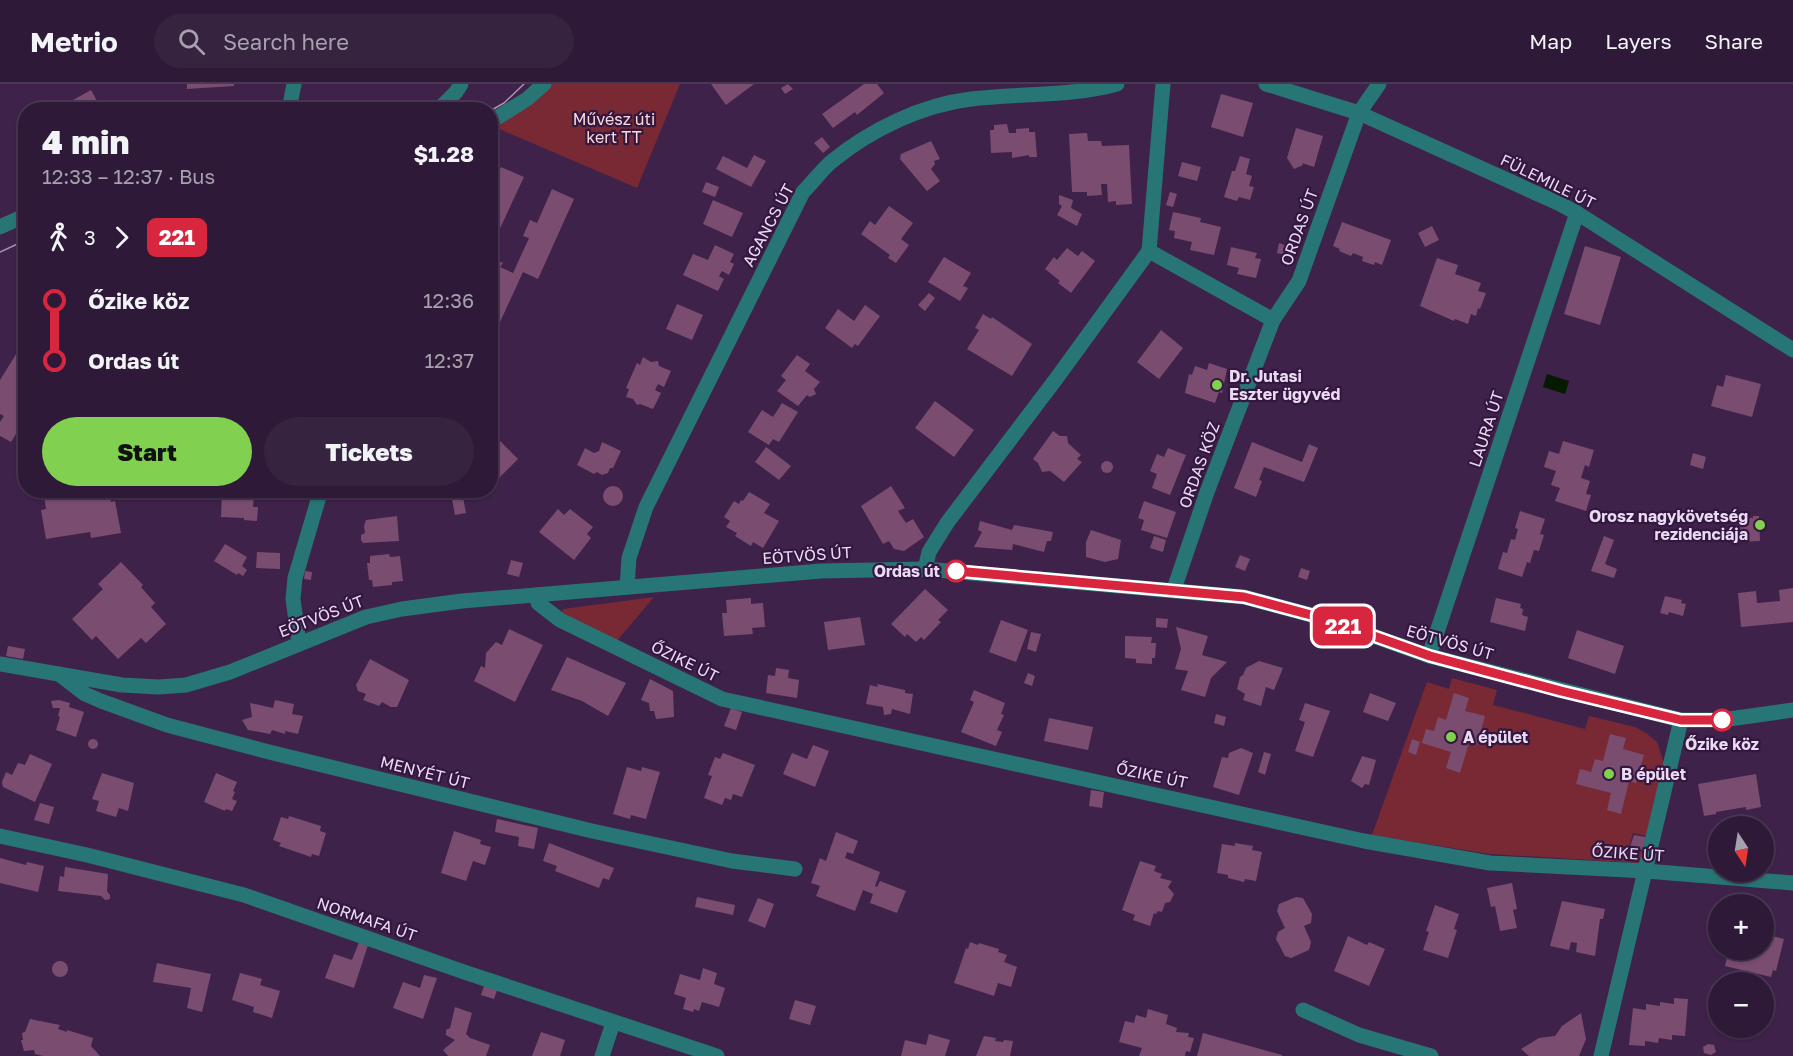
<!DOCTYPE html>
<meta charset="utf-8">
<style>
body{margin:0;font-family:"Golos Text",sans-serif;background:#362340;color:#f1f3f6;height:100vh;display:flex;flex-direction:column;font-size:22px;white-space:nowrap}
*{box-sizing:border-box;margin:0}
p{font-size:20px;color:#a7a1ae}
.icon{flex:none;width:33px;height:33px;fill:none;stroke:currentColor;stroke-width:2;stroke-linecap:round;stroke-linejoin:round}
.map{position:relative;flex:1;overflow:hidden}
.sheet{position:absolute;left:18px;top:18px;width:480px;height:396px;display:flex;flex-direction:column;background:#2e1a38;border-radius:24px;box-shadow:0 2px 4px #0004,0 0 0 2px #493853}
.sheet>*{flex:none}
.badge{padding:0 12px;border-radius:9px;font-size:21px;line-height:39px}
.needle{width:39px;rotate:168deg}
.buttons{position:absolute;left:1708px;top:732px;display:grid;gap:12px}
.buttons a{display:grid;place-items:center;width:66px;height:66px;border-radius:50%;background:#2e1a38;box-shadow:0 2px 4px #0004,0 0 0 2px #493853;font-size:30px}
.map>.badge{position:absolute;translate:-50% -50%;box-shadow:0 0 0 3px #fff}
.legs{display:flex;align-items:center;gap:9px;height:66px;padding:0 24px;font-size:20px}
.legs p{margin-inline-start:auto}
.head{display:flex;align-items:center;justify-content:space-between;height:102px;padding:0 24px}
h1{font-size:33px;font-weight:800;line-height:45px}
.primary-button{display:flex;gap:12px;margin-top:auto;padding:12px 24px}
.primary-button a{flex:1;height:69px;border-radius:36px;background:#82d050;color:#111;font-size:24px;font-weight:800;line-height:69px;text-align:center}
.primary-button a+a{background:#362340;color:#f1f3f6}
ul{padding:0 24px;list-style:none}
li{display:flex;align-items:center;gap:21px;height:60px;font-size:22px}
li i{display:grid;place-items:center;width:9px;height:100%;margin:0 8px;background:currentColor}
li i::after{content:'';width:15px;height:15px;margin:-8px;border:4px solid;border-radius:50%;background:#2e1a38}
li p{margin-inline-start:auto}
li:first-child i{background:linear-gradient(#0000 50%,currentColor 0)}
li:last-child i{background:linear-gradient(currentColor 50%,#0000 0)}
header{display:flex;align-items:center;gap:36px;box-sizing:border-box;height:84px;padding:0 30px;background:#2e1a38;border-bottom:2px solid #493853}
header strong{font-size:28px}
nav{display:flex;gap:33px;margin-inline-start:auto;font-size:21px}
.search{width:420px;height:54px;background:#362340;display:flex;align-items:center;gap:15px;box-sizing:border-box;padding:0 21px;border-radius:33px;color:#a7a1ae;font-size:22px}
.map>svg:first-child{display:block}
.green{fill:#782934}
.water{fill:#061a00}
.building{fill:#7a4d70}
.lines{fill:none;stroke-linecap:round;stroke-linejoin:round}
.minor{stroke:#287575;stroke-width:15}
.tertiary{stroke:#287575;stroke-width:15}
.tram{stroke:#a893b1;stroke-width:1.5}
.line-1-casing{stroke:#fff;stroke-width:14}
.line-1{stroke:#d7263d;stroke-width:9}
.poi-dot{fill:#82d050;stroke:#33173f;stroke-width:2}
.stop-1-dot{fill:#fff;stroke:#d7263d;stroke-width:3}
.labels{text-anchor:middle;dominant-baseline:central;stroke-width:4.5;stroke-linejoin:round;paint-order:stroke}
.park-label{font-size:16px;fill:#fbd8da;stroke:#33173f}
.street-label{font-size:16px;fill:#ebdaf3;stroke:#33173f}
.poi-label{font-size:16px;font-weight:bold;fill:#ebdaf3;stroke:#33173f;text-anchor:start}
.stop-label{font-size:16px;font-weight:bold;fill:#ebdaf3;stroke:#33173f;text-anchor:end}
</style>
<header>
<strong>Metrio</strong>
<div class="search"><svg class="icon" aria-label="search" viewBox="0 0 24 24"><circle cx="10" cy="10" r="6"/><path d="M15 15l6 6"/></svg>Search here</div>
<nav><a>Map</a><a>Layers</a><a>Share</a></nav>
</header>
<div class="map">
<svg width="1793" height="972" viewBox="0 0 1793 972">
<rect width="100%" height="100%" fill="#3e224a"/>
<!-- green -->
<g class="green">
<polygon points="548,0 680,0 637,104 492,42"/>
<polygon points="654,513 616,558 561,530 563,525"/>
<polygon points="1452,594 1497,606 1493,621 1585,645 1589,632 1635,643 1646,649 1657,658 1664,679 1646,752 1633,749 1629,764 1643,768 1640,779 1489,770 1372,751 1427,598 1449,605"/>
</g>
<!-- water -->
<polygon class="water" points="1547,290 1569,297 1565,310 1543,303"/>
<!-- building -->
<g class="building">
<polygon points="187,0 234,0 234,2 187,5"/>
<polygon points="711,0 754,0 726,21"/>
<polygon points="788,0 793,5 785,10 781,4"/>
<polygon points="864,0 877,0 884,9 857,31 855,28 833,44 822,30"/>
<polygon points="91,6 102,26 55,26"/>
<polygon points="1221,10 1253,19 1243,53 1211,43"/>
<polygon points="1007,40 1009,49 1016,49 1016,45 1029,44 1029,48 1035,48 1037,73 1029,73 1029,71 1012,74 1012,68 991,69 990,46 994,46 994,41"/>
<polygon points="1296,44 1323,52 1314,83 1302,79 1303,81 1294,85 1287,74"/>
<polygon points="1087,49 1088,57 1101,57 1102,62 1129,61 1132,120 1116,121 1116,117 1108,118 1107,100 1101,100 1102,111 1087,112 1087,108 1072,108 1069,50"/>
<polygon points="822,53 830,63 823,69 814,59"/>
<polygon points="931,57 940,75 934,77 935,80 931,85 940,97 927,107 900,75 901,70"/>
<polygon points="754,71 766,77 751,103 716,85 723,72 747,84"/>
<polygon points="1240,72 1250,75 1246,90 1252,92 1249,102 1254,103 1250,116 1239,113 1237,117 1224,113 1232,87 1235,87"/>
<polygon points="1182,78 1201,83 1197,97 1178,92"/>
<polygon points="501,83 524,93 490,166 490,107"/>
<polygon points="706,98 719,103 715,113 702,108"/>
<polygon points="552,105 574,115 538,195 523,188 490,260 490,173 503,179 500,183 513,189 529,154 523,152 530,136 537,139"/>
<polygon points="1170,108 1177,110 1173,123 1166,121"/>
<polygon points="1059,111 1073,116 1071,124 1082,130 1077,142 1057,131 1062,122 1059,120"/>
<polygon points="713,116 743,129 732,153 703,140"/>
<polygon points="889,122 913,139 901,155 909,161 896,179 888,174 890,171 861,150 870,137 875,141"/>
<polygon points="1173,128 1201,134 1200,138 1221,143 1214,171 1190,166 1192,158 1174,154 1175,147 1169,146"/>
<polygon points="1342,138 1391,156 1382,181 1375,178 1374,181 1362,177 1363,173 1353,169 1351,172 1339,167 1340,165 1333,162"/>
<polygon points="1432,142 1439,156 1425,163 1418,149"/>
<polygon points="1279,159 1287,162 1287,168 1285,171 1277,169"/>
<polygon points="715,161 734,170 730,178 734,180 729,191 722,187 719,192 724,195 718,207 683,191 693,170 708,176"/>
<polygon points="1585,162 1621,173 1600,241 1564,230"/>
<polygon points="1231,163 1257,169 1255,174 1261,175 1256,194 1237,190 1239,184 1227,181"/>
<polygon points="1067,164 1078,172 1082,167 1095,177 1071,209 1058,199 1060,197 1045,185 1054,173 1057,176"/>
<polygon points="944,173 971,189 963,202 968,204 960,217 928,198"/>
<polygon points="1437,174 1458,181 1455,190 1481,199 1478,207 1486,209 1480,225 1478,224 1476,232 1471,230 1468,240 1455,235 1454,237 1420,222"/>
<polygon points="929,209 935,214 925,227 918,221"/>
<polygon points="677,220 703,231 692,256 666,245"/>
<polygon points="865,221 880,232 858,262 855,260 852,264 825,244 838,225 854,237"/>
<polygon points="983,230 991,235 992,233 1032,260 1012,292 967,265 979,246 975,244"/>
<polygon points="1161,246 1183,264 1159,295 1137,278"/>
<polygon points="23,259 26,260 26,334 11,358 0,352 0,338 4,332 0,330 0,296"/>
<polygon points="797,271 810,280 805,287 820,298 814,305 816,310 810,313 807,311 798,322 777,307 786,296 781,292"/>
<polygon points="643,273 651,278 658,277 659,282 671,287 664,303 658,300 655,306 661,309 653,325 640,320 637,321 633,315 626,313 629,305 626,304 637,279 640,281"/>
<polygon points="1209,279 1227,285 1222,309 1219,308 1215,319 1185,309 1189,290 1192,291 1195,282 1207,286"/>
<polygon points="1726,291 1761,300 1752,333 1711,322 1717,301 1723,303"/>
<polygon points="935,317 974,346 954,373 915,344"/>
<polygon points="782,319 798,328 779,358 773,355 769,361 748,348 762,326 773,333"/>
<polygon points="1053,347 1060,352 1067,352 1068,359 1081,371 1077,375 1082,378 1064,398 1050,387 1042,388 1038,379 1033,375"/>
<polygon points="496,353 518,375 496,397 490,392 490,358"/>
<polygon points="1563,357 1594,366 1589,383 1585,381 1581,394 1590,397 1586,410 1591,411 1586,427 1555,417 1560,404 1551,401 1556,387 1544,383 1549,367 1559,370"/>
<polygon points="602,358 621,367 613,384 610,384 608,389 602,391 597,388 594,390 577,381 585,364 594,369 599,367"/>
<polygon points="1252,358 1302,378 1309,360 1318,364 1304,398 1264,383 1259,396 1262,397 1256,413 1234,404"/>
<polygon points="766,363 791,382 779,396 755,378"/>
<polygon points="1168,364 1186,371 1170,411 1152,404 1157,390 1150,387 1157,370 1164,373"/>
<polygon points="1693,369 1706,373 1703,385 1690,381"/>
<circle cx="1107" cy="383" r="6"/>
<circle cx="613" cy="412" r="10"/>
<polygon points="891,402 905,424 898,427 906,439 913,435 924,453 904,467 894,465 889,457 883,460 861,422"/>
<polygon points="43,406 109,406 111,418 115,417 121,449 91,454 90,448 46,455 41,426 46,425"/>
<polygon points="222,406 254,406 253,423 258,423 257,437 244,436 244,434 221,433"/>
<polygon points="749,408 770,420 764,429 779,437 763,464 753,458 751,462 735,452 737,449 726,443 730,437 724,433 734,417 739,420 741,416 743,417"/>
<polygon points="463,413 466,429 455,431 452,415"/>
<polygon points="1144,417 1176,428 1167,454 1141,446 1144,436 1138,434"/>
<polygon points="558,425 564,431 570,425 593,443 587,450 591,454 574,476 539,448"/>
<polygon points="1520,427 1545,435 1540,450 1544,451 1539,467 1534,466 1530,479 1527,478 1522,493 1498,485 1503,468 1507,469 1511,455 1515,456 1518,445 1515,444"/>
<polygon points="397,432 399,457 363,459 361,456 361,451 365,449 364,442 366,436"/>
<polygon points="1753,432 1759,432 1760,457 1738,458 1737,437 1746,437 1746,434 1753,434"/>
<polygon points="980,437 1012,446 1014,441 1053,448 1051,457 1047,457 1044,468 1013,460 1012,466 974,463 982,448 978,446"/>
<polygon points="1091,446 1121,456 1118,475 1105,478 1086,473 1086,458"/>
<polygon points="1154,452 1166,456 1163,468 1150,464"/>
<polygon points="1604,452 1614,456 1605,480 1617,485 1614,494 1591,487"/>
<polygon points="225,460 247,473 242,482 247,486 243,492 238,489 237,491 214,477"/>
<polygon points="257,468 280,469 280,485 256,484"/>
<polygon points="389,470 390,473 400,472 403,497 392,498 392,501 373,503 372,496 369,496 367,479 370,479 370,472"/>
<polygon points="1240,471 1250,475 1245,487 1235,483"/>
<polygon points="511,476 523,479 519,493 507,490"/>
<polygon points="121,478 143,501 141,503 155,519 151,523 166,540 146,559 141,554 118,575 96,552 92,556 72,535 103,505 98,500"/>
<polygon points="1301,484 1310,487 1307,496 1298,493"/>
<polygon points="305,487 312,488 311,496 304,495"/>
<polygon points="1793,504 1793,538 1741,543 1738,509 1756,507 1757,519 1780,517 1779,506"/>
<polygon points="925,505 948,526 938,536 941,538 924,556 921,553 916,558 907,550 905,553 891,540"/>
<polygon points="1665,512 1682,516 1681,519 1686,520 1683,532 1669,528 1668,531 1660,529"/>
<polygon points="751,514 751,520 763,519 765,543 752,544 753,550 724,552 722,529 727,529 726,516"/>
<polygon points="1496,514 1521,520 1520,524 1523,525 1522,531 1528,533 1525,547 1490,538"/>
<polygon points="860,533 865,561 828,566 824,538"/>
<polygon points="1156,534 1168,535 1167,544 1156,543"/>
<polygon points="1001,536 1028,546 1016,578 989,568"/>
<polygon points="1176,543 1208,552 1202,571 1227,578 1211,594 1205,613 1181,606 1188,587 1175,585 1181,565"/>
<polygon points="509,545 543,561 515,618 474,597 481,582 485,584 486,569 496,558 502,561"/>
<polygon points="1577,546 1624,562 1615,590 1568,574"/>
<polygon points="1031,548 1041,550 1036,568 1027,565"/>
<polygon points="1125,552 1152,553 1151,559 1156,559 1155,574 1152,574 1152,580 1136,579 1136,575 1125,574"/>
<polygon points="8,562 25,565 23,575 6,572"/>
<polygon points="567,573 626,599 608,632 582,617 551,606"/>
<polygon points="370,575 409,596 397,623 391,623 382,618 379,622 363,616 366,610 358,607 356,601"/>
<polygon points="1259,577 1283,584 1274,606 1266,603 1261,622 1243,616 1245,610 1237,605 1240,593 1243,591 1246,584"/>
<polygon points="776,584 789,586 788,594 799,596 797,614 766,609 768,591 775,592"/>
<polygon points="1028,589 1035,592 1032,602 1024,599"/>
<polygon points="650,595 673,607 674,633 656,635 654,627 650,627 649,619 641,616"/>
<polygon points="877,600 905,606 905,609 913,610 910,630 892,625 891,630 884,631 883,623 866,620 870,601 878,603"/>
<polygon points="974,606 1005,619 1001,630 1004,631 997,646 1002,648 996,662 961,648 974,618 970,616"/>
<polygon points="1370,609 1396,619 1388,637 1363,628"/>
<polygon points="1454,609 1469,614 1465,627 1485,632 1477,661 1469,659 1460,689 1446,684 1451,668 1422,659 1426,645 1434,647 1438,633 1446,636"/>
<polygon points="59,616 70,619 69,623 84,628 76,653 56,646 60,633 58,632 60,624 53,624 51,617"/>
<polygon points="275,616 294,620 292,630 303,632 298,650 285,647 285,650 272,646 270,650 248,646 242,636 252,633 250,619 273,624"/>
<polygon points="1305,619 1330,627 1313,673 1295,667 1305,638 1299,636"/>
<polygon points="731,624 742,628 736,646 724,642"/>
<polygon points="1216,630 1226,633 1224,642 1214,639"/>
<polygon points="1049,634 1093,643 1088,666 1044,657"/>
<polygon points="1610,650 1626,654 1623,665 1644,671 1636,699 1629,697 1621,730 1607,726 1611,709 1576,700 1580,685 1591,688 1595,675 1603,677"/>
<circle cx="93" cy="660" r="5"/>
<polygon points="1412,655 1420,658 1416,671 1408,668"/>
<polygon points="813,661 829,667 815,703 783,690 792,669 807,675"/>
<polygon points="1241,664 1253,669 1239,711 1213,703 1222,673 1228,674 1229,669"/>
<polygon points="1264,668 1271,670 1265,691 1258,688"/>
<polygon points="723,669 755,681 742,713 733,710 731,716 725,714 722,721 704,714 712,692 708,691 715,673 720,675"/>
<polygon points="30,670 52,680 35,718 3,703 2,698 6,688 12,691 18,679 25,681"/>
<polygon points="1362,672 1376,676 1369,701 1365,700 1362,704 1351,697"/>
<polygon points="627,683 641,687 642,683 660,688 646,735 631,731 630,735 613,730"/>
<polygon points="102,689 134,699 128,727 119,724 116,733 96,727 99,717 92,715"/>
<polygon points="216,689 237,698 233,707 235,708 232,715 237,717 232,727 226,725 225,727 204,718"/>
<polygon points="1756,690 1761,723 1746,726 1746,723 1716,728 1716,730 1704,732 1698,700"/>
<polygon points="1091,706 1104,708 1102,724 1089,722"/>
<polygon points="40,719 54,723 49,740 34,736"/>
<polygon points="289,732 321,742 320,747 326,749 319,772 312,770 311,773 279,762 281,759 273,756 281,733 288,735"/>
<polygon points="497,735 538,744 534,765 518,762 519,753 495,748"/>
<polygon points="454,747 481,756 480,760 491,763 485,781 473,777 466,797 441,789"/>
<polygon points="836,748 858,757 853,770 847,768 845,774 880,788 875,802 877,803 880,797 906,807 897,829 870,819 873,810 863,806 855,827 816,812 820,802 811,799 820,774 826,777"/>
<polygon points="1634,751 1646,753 1643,766 1630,763"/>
<polygon points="549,759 614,784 609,796 603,794 599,804 555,787 557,782 543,777"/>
<polygon points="1235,759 1253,762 1252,766 1262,768 1256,797 1245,795 1244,798 1228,794 1228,791 1217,789 1222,760 1235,762"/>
<polygon points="0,774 26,781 27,778 44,782 38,808 0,799"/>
<polygon points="1140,777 1156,782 1154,787 1162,790 1160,794 1172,797 1168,803 1174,810 1170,818 1165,819 1162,828 1158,827 1156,830 1154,829 1150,842 1133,836 1135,831 1122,826"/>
<polygon points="65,783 108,790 107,807 110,811 110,815 105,816 101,812 58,807 60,792 64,793"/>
<polygon points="1512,799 1517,825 1513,826 1517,844 1500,847 1495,822 1491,823 1487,804"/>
<polygon points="697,813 735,821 733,831 695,823"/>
<polygon points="1296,813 1303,814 1312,830 1311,839 1304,842 1311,858 1309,866 1291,874 1285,872 1276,855 1278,848 1285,844 1277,827 1279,820"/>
<polygon points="758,814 774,820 765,844 748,837"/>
<polygon points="1562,817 1605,825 1603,835 1600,835 1595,872 1576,868 1577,859 1571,858 1569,866 1550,862"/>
<polygon points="1435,821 1459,830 1454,845 1457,846 1448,874 1423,866 1429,848 1426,847"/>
<polygon points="1764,850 1784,855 1776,887 1773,886 1771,893 1725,882 1729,866 1764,866"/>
<polygon points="1348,852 1367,861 1369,858 1385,865 1369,902 1334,887"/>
<polygon points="359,858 368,861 354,904 325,894 334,870 352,876"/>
<polygon points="970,858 978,861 979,859 999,865 998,868 1007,871 1004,878 1017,883 1011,903 998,899 994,912 954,899 966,864 968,865"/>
<circle cx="60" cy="885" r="8"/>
<polygon points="157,879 211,890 202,928 187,924 191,904 153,898"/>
<polygon points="703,884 717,889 714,900 725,904 719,923 702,918 699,927 694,925 693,928 683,925 686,914 674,910 680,890 700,896"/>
<polygon points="240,889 262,895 260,901 280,907 272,934 253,928 254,923 232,916"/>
<polygon points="424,891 437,894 423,935 393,924 403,898 420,904"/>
<polygon points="484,902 497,906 494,915 481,911"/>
<polygon points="1674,914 1688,915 1685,952 1672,951 1672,956 1659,954 1658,959 1645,957 1645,962 1629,961 1633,924 1646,926 1646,920 1660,922 1660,918 1674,920"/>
<polygon points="795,916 816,922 810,941 789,935"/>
<polygon points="455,923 472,929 466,950 470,954 490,961 486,972 448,972 443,966 455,956 446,951 446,946 450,944"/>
<polygon points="1148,925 1168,931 1166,940 1177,944 1176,948 1189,949 1188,953 1194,954 1190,968 1186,967 1185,972 1139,972 1142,964 1119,958 1125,937 1134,939 1136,931 1146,934"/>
<polygon points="1581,929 1586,955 1579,972 1529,972 1521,965 1539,954 1555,952 1562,942"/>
<polygon points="30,935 60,941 58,945 67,948 67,946 93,954 91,962 100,972 43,972 35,970 34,966 24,967 21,956 23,956 22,949 25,948"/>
<polygon points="541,948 565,956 560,972 532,972"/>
<polygon points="1203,949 1282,971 1282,972 1197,972"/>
<polygon points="929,950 950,956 945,972 901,972 905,956 926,961"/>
<polygon points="984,952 996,954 995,957 1003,958 1004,956 1013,957 1010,972 976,972"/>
<polygon points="1708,960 1714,961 1716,968 1711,971 1704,969 1703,963"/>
</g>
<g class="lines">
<!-- minor -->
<g class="minor">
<polyline points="1266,0 1359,29 1560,120 1577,129 1793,266"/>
<polyline points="289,26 294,0"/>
<polyline points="438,26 456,8 461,0"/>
<polyline points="490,38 527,15 544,0"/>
<polyline points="0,143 26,131"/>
<polyline points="1149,167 1163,0"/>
<polyline points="1149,167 1273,236"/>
<polyline points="925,485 929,468 947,439 1056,295 1149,167"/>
<path d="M627 503 629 474 646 423 803 108C812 99 821 87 831 78 870 46 921 21 971 15 1020 9 1070 13 1117 0"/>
<polyline points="1174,505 1207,408 1273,236 1299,197 1359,29 1379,0"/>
<polyline points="537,511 538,519 560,536 722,615 1364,757 1490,779 1646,787 1793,799"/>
<polyline points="299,559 293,515 295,494 321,406"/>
<polyline points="1429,572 1577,129"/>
<polyline points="59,590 85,610 101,617 167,641 265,667 592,747 732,777 795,785"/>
<polyline points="0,752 87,771 244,811 467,889 717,972"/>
<polyline points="1303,926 1359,951 1431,972"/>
<polyline points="602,972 613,939"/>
<polyline points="1601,972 1681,636"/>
</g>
<!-- tertiary -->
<polyline class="tertiary" points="0,580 122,601 159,603 186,601 230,588 366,533 402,525 462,517 821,487 925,485 1244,513 1326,535 1429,572 1681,636 1722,636 1793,626"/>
<!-- tram -->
<g class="tram">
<polyline points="490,27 504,19 524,0"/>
<polyline points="0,168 26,156"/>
</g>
</g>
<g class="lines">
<!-- line-1 casing -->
<g class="line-1-casing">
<polyline id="line-1" points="956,487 1244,513 1326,535 1430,572 1561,607 1681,636 1722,636"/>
</g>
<!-- line-1 -->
<use href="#line-1" class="line-1"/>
</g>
<!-- markers -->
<g class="poi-dot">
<circle cx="1217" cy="301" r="6"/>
<circle cx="1760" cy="441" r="6"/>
<circle cx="1451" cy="653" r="6"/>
<circle cx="1609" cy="690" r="6"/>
</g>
<g class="stop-1-dot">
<circle cx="956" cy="487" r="10"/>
<circle cx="1722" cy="636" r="10"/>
</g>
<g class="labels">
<!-- park labels -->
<g class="park-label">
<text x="614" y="35">Művész úti<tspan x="614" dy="18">kert TT</tspan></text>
</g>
<!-- street labels -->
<g class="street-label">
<text transform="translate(1548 97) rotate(26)">FÜLEMILE ÚT</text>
<text transform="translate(768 141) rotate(-62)">AGANCS ÚT</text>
<text transform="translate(1299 143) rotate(-70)">ORDAS ÚT</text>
<text transform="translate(1486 345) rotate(-72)">LAURA ÚT</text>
<text transform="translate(1199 381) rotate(-70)">ORDAS KÖZ</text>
<text transform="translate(807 471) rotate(-4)">EÖTVÖS ÚT</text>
<text transform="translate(321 532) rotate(-21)">EÖTVÖS ÚT</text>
<text transform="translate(1450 558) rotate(16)">EÖTVÖS ÚT</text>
<text transform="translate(685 577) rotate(26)">ŐZIKE ÚT</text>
<text transform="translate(425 688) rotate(14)">MENYÉT ÚT</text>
<text transform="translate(1152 691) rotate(12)">ŐZIKE ÚT</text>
<text transform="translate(1628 769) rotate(4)">ŐZIKE ÚT</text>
<text transform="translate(367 835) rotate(19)">NORMAFA ÚT</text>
</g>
<!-- poi labels -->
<g class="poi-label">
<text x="1229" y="292">Dr. Jutasi<tspan x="1229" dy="18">Eszter ügyvéd</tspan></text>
<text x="1748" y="432" text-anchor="end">Orosz nagykövetség<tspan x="1748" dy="18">rezidenciája</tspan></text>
<text x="1463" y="653">A épület</text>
<text x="1621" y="690">B épület</text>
</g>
<!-- stop labels -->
<g class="stop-label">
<text x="940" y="487">Ordas út</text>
<text x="1722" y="660" text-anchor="middle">Őzike köz</text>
</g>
</g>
</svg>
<div class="buttons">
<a><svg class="needle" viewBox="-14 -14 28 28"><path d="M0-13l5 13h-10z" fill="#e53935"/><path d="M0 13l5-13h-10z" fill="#a7a1ae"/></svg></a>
<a>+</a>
<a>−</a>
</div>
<b class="badge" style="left:1343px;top:542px;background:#d7263d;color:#fff">221</b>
<section class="sheet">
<div class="head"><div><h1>4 min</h1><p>12:33 – 12:37 · Bus</p></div><b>$1.28</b></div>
<div class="legs"><svg class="icon" aria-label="walk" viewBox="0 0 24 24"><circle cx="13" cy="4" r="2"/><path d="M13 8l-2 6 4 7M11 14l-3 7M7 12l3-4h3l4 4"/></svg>3<svg class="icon" aria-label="forward" viewBox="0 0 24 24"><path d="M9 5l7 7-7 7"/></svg><b class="badge" style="background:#d7263d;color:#fff">221</b></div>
<ul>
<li><i style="color:#d7263d"></i><b>Őzike köz</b><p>12:36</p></li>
<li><i style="color:#d7263d"></i><b>Ordas út</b><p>12:37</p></li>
</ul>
<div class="primary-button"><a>Start</a><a>Tickets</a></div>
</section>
</div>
